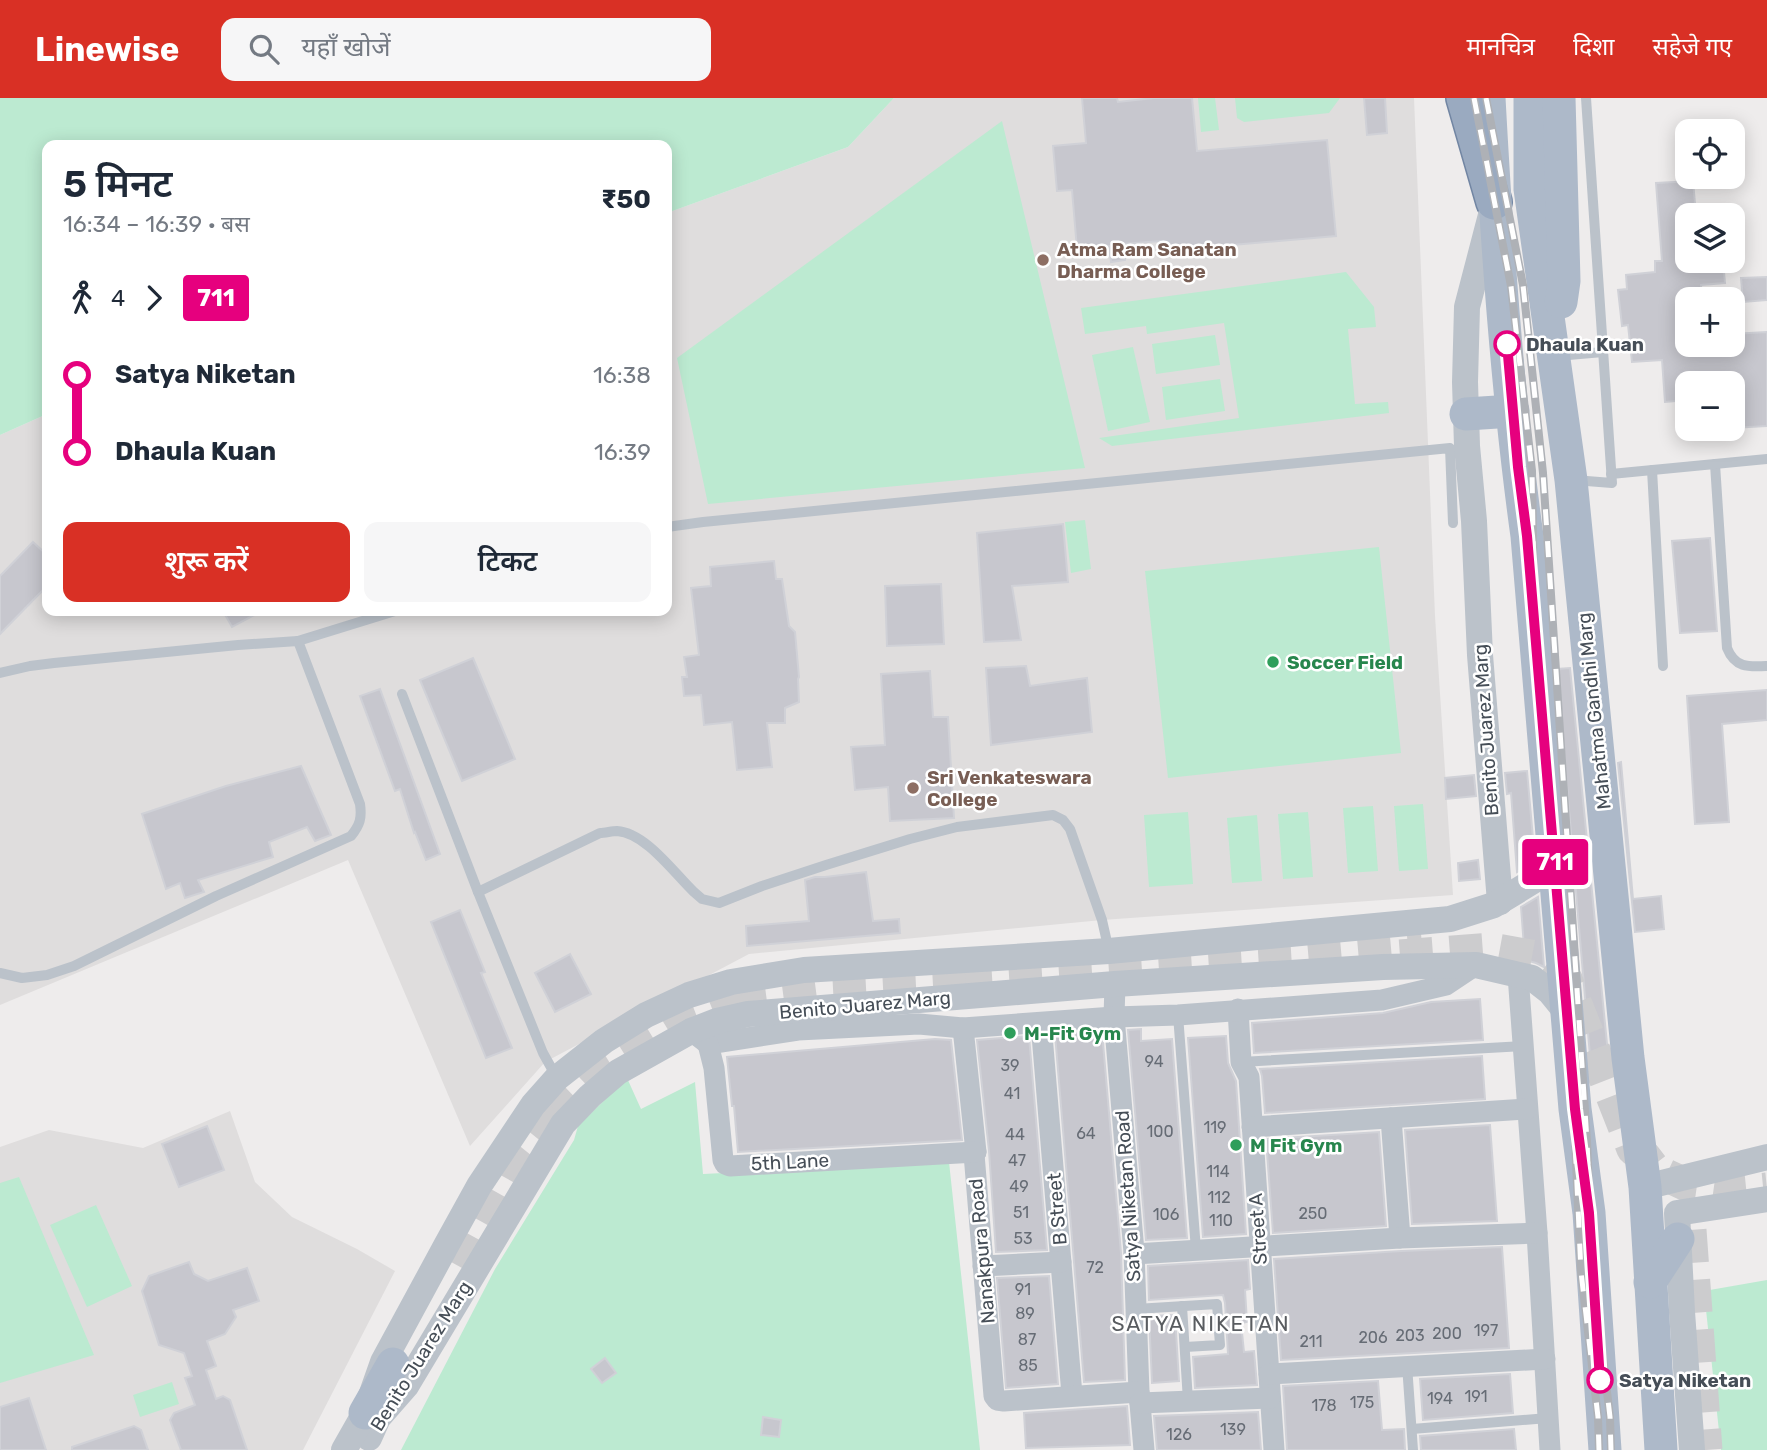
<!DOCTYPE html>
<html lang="hi">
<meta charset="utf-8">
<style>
body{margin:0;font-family:Rubik,"Noto Sans Devanagari",sans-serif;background:#f6f6f7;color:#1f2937;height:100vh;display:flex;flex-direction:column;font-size:26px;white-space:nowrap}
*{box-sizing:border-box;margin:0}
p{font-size:23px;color:#747a83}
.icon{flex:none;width:38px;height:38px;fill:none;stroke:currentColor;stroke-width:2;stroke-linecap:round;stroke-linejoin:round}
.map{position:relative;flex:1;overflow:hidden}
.drawer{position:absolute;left:42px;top:42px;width:630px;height:476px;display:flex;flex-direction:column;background:#fff;border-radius:14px;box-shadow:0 4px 18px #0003}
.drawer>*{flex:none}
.badge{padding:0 14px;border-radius:5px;font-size:24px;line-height:46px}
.fabs{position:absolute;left:1675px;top:21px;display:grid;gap:14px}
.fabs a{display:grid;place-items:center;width:70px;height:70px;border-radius:14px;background:#fff;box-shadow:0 4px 18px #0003;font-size:35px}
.map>.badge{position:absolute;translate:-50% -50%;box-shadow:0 0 0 4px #fff}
.legs{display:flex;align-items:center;gap:10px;height:77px;padding:0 21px;font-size:23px}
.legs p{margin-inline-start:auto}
.headline{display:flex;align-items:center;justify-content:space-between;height:119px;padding:0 21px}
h1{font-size:38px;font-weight:600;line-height:52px}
.primary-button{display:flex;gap:14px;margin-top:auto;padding:14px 21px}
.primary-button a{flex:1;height:80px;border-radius:14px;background:#d93025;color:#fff;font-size:28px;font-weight:600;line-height:80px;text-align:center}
.primary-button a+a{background:#f6f6f7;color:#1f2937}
ul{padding:0 21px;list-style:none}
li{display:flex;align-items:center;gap:24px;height:77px;font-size:26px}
li i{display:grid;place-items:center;width:10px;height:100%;margin:0 9px;background:currentColor}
li i::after{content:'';width:18px;height:18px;margin:-9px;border:5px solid;border-radius:50%;background:#fff}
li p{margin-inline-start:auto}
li:first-child i{background:linear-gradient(#0000 50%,currentColor 0)}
li:last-child i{background:linear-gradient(currentColor 50%,#0000 0)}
header{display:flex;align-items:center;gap:42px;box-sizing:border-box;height:98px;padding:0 35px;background:#d93025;color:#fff}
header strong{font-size:33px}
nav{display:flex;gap:38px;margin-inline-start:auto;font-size:24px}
.search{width:490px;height:63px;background:#f6f6f7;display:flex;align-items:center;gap:18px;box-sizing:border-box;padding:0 24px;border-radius:14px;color:#747a83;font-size:26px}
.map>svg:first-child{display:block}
.education{fill:#dfdddd}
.green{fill:#bcead1}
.building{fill:#c7c7ce;stroke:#d0d1d7;stroke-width:2}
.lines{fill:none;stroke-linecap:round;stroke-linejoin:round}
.primary-tunnel{stroke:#ccccce;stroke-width:33;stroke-dasharray:33 17;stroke-linecap:butt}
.trunk-casing{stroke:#7286a3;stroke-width:38}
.service{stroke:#bbc2ca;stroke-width:10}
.minor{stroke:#bbc2ca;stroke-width:21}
.tertiary{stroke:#bbc2ca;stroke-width:26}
.primary{stroke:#adb9c9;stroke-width:33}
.trunk{stroke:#9aaac0;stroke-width:35}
.rail-casing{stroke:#aeb1b6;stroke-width:8}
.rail{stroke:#fff;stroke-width:5;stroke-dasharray:16;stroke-linecap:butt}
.line-1-casing{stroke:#fff;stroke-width:16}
.line-1{stroke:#e6007e;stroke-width:10}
.education-dot{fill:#8d6e63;stroke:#fff;stroke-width:2.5}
.stop-1-dot{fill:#fff;stroke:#e6007e;stroke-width:3.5}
.leisure-dot{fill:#2e9e5b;stroke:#fff;stroke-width:2.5}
.labels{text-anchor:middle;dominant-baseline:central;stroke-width:5;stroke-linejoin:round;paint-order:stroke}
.number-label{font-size:16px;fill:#666c75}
.education-label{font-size:19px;font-weight:bold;fill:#785e54;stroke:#fff;text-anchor:start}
.stop-label{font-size:19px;font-weight:bold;fill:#464e57;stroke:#fff;text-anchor:start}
.leisure-label{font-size:19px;font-weight:bold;fill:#27864d;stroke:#fff;text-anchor:start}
.street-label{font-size:19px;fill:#464e57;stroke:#fff}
.neighbourhood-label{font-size:21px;letter-spacing:2px;fill:#595c60;stroke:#fff}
</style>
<header>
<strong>Linewise</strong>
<div class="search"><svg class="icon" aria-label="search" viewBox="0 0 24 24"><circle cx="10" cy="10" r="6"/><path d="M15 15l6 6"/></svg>यहाँ खोजें</div>
<nav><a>मानचित्र</a><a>दिशा</a><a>सहेजे गए</a></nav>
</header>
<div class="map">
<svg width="1767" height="1352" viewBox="0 0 1767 1352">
<rect width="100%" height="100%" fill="#eeecec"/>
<!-- education -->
<g class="education">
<polygon points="894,0 1414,0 1435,518 1453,797 1102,822 749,856 545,964 470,1048 348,762 0,907 0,337 47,316 47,513 667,513 667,115 848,49"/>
<polygon points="230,1013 255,1084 292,1119 357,1151 395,1173 303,1352 0,1352 0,1049 49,1032 143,1050"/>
</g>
<!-- green -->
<g class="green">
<polygon points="0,0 894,0 848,49 667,115 667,47 47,47 47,316 0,337"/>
<polygon points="1198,0 1215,0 1219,32 1201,34"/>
<polygon points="1235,0 1340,0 1329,15 1244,24 1237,20"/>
<polygon points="1002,23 1085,370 708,406 677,260"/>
<polygon points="1346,174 1374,209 1376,229 1348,231 1355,306 1388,304 1389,315 1112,348 1099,340 1239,320 1224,225 1147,236 1146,228 1085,236 1081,210"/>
<polygon points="1215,237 1220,267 1156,276 1152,246"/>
<polygon points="1133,249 1150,324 1108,333 1092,257"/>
<polygon points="1220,281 1225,313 1166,322 1162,289"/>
<polygon points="1085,422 1091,471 1071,475 1065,424"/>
<polygon points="1379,449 1401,655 1168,680 1145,473"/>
<polygon points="1423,706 1428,771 1399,773 1394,708"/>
<polygon points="1373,708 1378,773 1348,775 1343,710"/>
<polygon points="1188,714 1193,786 1149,789 1144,717"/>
<polygon points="1308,714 1313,779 1283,781 1278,716"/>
<polygon points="1257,717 1262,783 1232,785 1227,720"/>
<polygon points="627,980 641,1011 695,984 703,1076 949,1064 980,1352 401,1352 495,1171 574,1042 578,1028"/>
<polygon points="19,1079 94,1257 0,1285 0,1085"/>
<polygon points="96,1107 132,1188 87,1209 50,1127"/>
<polygon points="1767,1182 1767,1352 1721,1352 1704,1193"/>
<polygon points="172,1284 179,1306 140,1319 133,1297"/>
</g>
<!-- building -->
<g class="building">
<polygon points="1082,0 1117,0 1118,4 1154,0 1192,0 1197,53 1327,42 1336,138 1175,152 1176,156 1161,157 1160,143 1124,146 1125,162 1111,164 1109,148 1077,151 1072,92 1057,93 1053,48 1086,45"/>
<polygon points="1364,0 1385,0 1387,35 1367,37"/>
<polygon points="1693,83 1696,117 1687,117 1687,163 1723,163 1725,185 1701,187 1702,201 1687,201 1687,247 1732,247 1732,236 1767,234 1767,328 1732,330 1732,285 1687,285 1687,302 1665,304 1662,262 1632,264 1628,227 1622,228 1618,192 1627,191 1626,177 1655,174 1655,163 1662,163 1656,85"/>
<polygon points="1767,179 1767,202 1743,204 1741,180"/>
<polygon points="1063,426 1068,484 1012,488 1021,542 984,544 977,435"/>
<polygon points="1710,440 1717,533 1680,535 1672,443"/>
<polygon points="33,444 47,457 47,488 0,536 0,478"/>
<polygon points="774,463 776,481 782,481 789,528 795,534 799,579 798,581 799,604 785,610 785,625 767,625 772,669 737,672 732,624 704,627 701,597 684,598 682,579 687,579 684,559 699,557 691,490 711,488 710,469"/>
<polygon points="941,486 944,546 887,548 885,488"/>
<polygon points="223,513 262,513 232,529"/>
<polygon points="473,560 515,661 462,683 420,582"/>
<polygon points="1026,568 1030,588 1087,580 1092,634 991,647 986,570"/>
<polygon points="1570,570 1608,956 1590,958 1557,571"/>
<polygon points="930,573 933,619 948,619 954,720 890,723 888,689 855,692 851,649 885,647 881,576"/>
<polygon points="380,591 440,756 426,762 415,734 414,735 400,691 395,693 360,598"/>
<polygon points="1767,592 1767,622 1722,626 1729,724 1695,726 1687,598"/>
<polygon points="1621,664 1633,801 1661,798 1664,831 1635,834 1618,665"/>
<polygon points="301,668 331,737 315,743 307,729 269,744 273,759 198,782 204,794 185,800 180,785 166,791 142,716 226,688"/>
<polygon points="1527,673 1535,763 1517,774 1511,695 1507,696 1505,675"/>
<polygon points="1474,677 1476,698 1446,701 1445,680"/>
<polygon points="1478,762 1480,781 1459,783 1458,765"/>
<polygon points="866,774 873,823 899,821 900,835 747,848 746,828 809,823 805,782 815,779 825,779"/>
<polygon points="1538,799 1544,869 1536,865 1525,862 1521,809"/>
<polygon points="460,812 485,874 481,875 512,950 486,960 431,824"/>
<polygon points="570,856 591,896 555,914 535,875"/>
<polygon points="1480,901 1483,942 1254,955 1252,925 1383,915 1431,904"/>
<polygon points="1141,931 1141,943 1172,941 1187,1140 1146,1142 1128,932"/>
<polygon points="1102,933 1121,1155 1125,1282 1084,1284 1055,936"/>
<polygon points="1029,938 1047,1152 996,1154 989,1053 977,942"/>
<polygon points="1226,938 1228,965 1236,983 1246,1136 1203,1139 1188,940"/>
<polygon points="935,941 951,942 962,1042 738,1054 734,1008 732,1008 727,959"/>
<polygon points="1482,958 1485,1001 1265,1015 1262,978 1260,971"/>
<polygon points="1490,1027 1497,1123 1412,1126 1405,1032"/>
<polygon points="207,1028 224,1072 179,1089 162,1046"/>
<polygon points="1379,1034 1386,1128 1273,1135 1266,1041"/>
<polygon points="1502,1149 1509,1250 1281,1262 1274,1161 1401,1153"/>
<polygon points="1248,1162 1250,1191 1245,1192 1247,1224 1241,1225 1244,1254 1254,1253 1257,1287 1195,1290 1193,1259 1228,1256 1225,1205 1223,1197 1149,1202 1148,1168"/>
<polygon points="189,1164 194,1176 208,1183 247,1170 259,1203 233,1212 236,1219 225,1236 207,1243 216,1268 206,1272 216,1301 223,1298 230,1302 247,1352 181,1352 170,1322 174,1315 195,1307 185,1280 192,1278 184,1255 159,1247 142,1193 149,1178"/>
<polygon points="1049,1178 1058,1286 1006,1290 997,1180"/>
<polygon points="1175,1217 1179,1283 1152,1285 1149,1218"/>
<polygon points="605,1260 616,1275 602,1285 591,1271"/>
<polygon points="1510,1276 1513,1315 1423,1322 1420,1281"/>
<polygon points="1378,1283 1382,1332 1404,1331 1405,1352 1287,1352 1283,1288"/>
<polygon points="29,1300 46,1352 0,1352 0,1309"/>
<polygon points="1127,1308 1130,1347 1026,1350 1024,1315"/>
<polygon points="1258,1314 1261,1352 1157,1352 1154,1318"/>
<polygon points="763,1319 781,1322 779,1339 761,1337"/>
<polygon points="134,1328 141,1332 148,1352 72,1352 72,1349"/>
<polygon points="1514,1331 1516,1352 1421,1352 1420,1338"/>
</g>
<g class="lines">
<!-- primary-tunnel -->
<g class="primary-tunnel">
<polyline points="1400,858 1492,851 1536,859 1566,881 1633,1051 1645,1059 1655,1072 1687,1087 1737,1094 1767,1091"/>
<polyline points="959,879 1297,858 1422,847"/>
<polyline points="734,906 832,893 983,885"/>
<polyline points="547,1018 605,963 677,919 728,899 756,896"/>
<polyline points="1690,1132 1706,1352"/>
<polyline points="462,1170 520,1065 554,1023 568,1008"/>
</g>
<!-- trunk casing -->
<g class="trunk-casing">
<polyline id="trunk" points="1464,0 1494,104"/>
</g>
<!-- service -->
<g class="service">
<polyline points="1557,258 1603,254"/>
<path d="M1715 366 1727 550C1735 570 1748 569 1767 568"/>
<polyline points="1652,372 1663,568"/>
<polyline points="1611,376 1767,361"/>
<polyline points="1574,382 1612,385 1586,0"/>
<polyline points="667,429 703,424 1450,350 1453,425"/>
<polyline points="0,575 30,568 54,565 238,547 298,543"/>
<polyline points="402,596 478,794"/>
<path d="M0 875 22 880 47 877 74 868 216 798 351 738C360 727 362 720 360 706L298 543 395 513"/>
<polyline points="1178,917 1196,1152"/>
<polyline points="1241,964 1524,948"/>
<path d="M557 980 543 955 478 794 600 735C605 735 612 733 617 733 646 735 674 775 694 794L702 801 719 805 762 788 826 767 910 741 957 729 1053 717 1063 722 1070 731 1102 822 1109 853"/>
<polyline points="1182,1208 1188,1303"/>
<polyline points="1136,1211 1217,1206 1220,1247 1185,1249"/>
<polyline points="1407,1267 1413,1352"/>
<polyline points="1412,1331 1548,1320"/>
</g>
<!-- minor -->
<g class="minor">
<polyline points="1518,877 1537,1135 1550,1352"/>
<polyline points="1115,886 1114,919 1134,1154 1139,1294 1144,1352"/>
<polyline points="1238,911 1241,964 1249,979 1274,1352"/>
<polyline points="1041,925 1072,1297"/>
<polyline points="963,930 976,1054 974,1056 994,1298 997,1302 1004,1303 1139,1294"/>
<polyline points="691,933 708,946 798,932 919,926 963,930 1114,919 1178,917 1382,902 1446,887 1476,867"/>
<polyline points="708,946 714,970 723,1062 725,1066 730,1068 976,1054"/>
<polyline points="1391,1020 1400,1140"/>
<polyline points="1252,1029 1527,1011"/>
<polyline points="1134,1156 1400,1140 1537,1135"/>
<polyline points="983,1168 1061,1164"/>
<polyline points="1269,1276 1545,1261"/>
<polyline points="1140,1305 1270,1300"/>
</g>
<!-- tertiary -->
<g class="tertiary">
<polyline points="1491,117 1467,209 1465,284 1467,348 1474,423 1480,557 1500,804"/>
<polyline points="1645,1089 1767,1059"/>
<polyline points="369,1340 378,1320 406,1288 563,1026 590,998 618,974 691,933 717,923 748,916 1115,886 1383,869 1476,867 1532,880 1550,894 1567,915"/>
<polyline points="344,1352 365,1315 383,1264 447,1146 479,1088 533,1007 557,980 604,943 646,917 689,897 731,884 804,872 1109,853 1450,821 1494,807 1556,769"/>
<polyline points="1692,1352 1682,1214 1677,1115 1767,1101"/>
</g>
<!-- primary -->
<g class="primary">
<path d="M1489 0C1497 146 1507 293 1527 438L1575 1011 1589 1115 1605 1352"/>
<polyline points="1530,0 1530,91 1571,382 1628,960 1645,1089 1661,1352"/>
<polyline points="1559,0 1564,183 1561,204"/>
<polyline points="1466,316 1513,313"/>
<polyline points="1650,1184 1678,1141"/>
<polyline points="365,1315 393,1266"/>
</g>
<!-- trunk -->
<use href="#trunk" class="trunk"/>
<!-- rail casing -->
<g class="rail-casing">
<g id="rail">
<polyline points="1474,0 1511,188 1532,373 1534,500 1557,787 1575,1043 1581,1174 1598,1319 1599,1352"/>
<polyline points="1486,0 1523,187 1543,375 1587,1043 1592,1167 1610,1319 1611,1352"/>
</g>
</g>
<!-- rail -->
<use href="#rail" class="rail"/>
</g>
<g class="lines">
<!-- line-1 casing -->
<g class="line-1-casing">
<polyline id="line-1" points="1507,246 1518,369 1527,438 1575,1011 1589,1115 1600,1282"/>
</g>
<!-- line-1 -->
<use href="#line-1" class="line-1"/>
</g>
<!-- markers -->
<g class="education-dot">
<circle cx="1043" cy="162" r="7"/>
<circle cx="913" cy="690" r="7"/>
</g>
<g class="stop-1-dot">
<circle cx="1507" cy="246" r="12"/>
<circle cx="1600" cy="1282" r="12"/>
</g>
<g class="leisure-dot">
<circle cx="1273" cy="564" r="7"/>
<circle cx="1010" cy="935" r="7"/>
<circle cx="1236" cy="1047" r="7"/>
</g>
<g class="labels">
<!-- number labels -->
<g class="number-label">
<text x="1154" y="963">94</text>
<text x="1010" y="967">39</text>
<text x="1012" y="995">41</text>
<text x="1215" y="1029">119</text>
<text x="1160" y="1033">100</text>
<text x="1086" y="1035">64</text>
<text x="1015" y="1036">44</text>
<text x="1017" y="1062">47</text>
<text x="1218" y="1073">114</text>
<text x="1019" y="1088">49</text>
<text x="1219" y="1099">112</text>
<text x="1021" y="1114">51</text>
<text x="1313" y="1115">250</text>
<text x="1166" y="1116">106</text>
<text x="1221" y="1122">110</text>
<text x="1023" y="1140">53</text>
<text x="1095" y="1169">72</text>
<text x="1023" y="1191">91</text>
<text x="1025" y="1215">89</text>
<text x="1486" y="1232">197</text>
<text x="1447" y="1235">200</text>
<text x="1410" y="1237">203</text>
<text x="1373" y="1239">206</text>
<text x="1027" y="1241">87</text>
<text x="1311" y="1243">211</text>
<text x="1028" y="1267">85</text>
<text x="1476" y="1298">191</text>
<text x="1440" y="1300">194</text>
<text x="1362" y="1304">175</text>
<text x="1324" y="1307">178</text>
<text x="1233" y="1331">139</text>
<text x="1179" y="1336">126</text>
</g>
<!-- education labels -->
<g class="education-label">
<text x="1057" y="151">Atma Ram Sanatan<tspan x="1057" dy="22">Dharma College</tspan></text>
<text x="927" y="679">Sri Venkateswara<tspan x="927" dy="22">College</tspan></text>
</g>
<!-- stop labels -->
<g class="stop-label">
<text x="1526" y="246">Dhaula Kuan</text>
<text x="1619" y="1282">Satya Niketan</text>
</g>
<!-- leisure labels -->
<g class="leisure-label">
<text x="1287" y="564">Soccer Field</text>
<text x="1024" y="935">M-Fit Gym</text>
<text x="1250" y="1047">M Fit Gym</text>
</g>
<!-- street labels -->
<g class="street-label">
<text transform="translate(1594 613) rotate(-96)">Mahatma Gandhi Marg</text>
<text transform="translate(1486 632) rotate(-94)">Benito Juarez Marg</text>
<text transform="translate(865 907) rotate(-5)">Benito Juarez Marg</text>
<text transform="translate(790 1064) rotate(-3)">5th Lane</text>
<text transform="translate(1128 1098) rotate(-94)">Satya Niketan Road</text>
<text transform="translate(1057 1111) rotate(-95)">B Street</text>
<text transform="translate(1258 1131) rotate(-94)">Street A</text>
<text transform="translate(982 1153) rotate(-95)">Nanakpura Road</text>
<text transform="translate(421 1258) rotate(-58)">Benito Juarez Marg</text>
</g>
<!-- neighbourhood labels -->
<g class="neighbourhood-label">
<text x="1201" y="1225">SATYA NIKETAN</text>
</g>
</g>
</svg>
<div class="fabs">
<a><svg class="icon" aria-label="locate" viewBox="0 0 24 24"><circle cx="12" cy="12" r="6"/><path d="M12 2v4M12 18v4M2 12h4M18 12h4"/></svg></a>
<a><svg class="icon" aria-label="layers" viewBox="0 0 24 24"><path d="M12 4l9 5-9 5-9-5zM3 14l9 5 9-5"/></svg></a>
<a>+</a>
<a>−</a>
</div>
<b class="badge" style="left:1555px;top:764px;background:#e6007e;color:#fff">711</b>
<section class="drawer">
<div class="headline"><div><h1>5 मिनट</h1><p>16:34 – 16:39 · बस</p></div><b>₹50</b></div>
<div class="legs"><svg class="icon" aria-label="walk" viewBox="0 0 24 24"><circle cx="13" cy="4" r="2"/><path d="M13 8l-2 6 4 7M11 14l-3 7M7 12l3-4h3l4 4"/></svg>4<svg class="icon" aria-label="forward" viewBox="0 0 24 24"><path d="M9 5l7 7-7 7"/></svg><b class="badge" style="background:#e6007e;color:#fff">711</b></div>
<ul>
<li><i style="color:#e6007e"></i><b>Satya Niketan</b><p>16:38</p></li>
<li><i style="color:#e6007e"></i><b>Dhaula Kuan</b><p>16:39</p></li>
</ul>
<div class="primary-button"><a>शुरू करें</a><a>टिकट</a></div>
</section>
</div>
